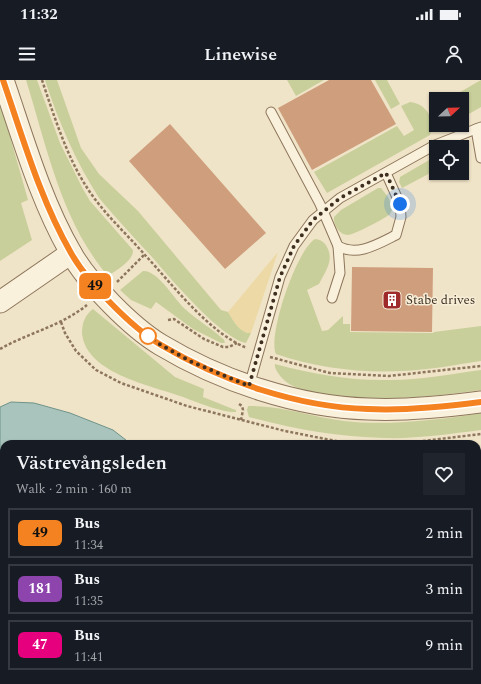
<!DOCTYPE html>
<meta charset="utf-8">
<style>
body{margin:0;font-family:Spectral,serif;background:#20242c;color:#f1f3f6;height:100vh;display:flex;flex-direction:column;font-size:15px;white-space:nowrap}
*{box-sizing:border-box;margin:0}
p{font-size:13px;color:#9ea1a6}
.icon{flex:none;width:22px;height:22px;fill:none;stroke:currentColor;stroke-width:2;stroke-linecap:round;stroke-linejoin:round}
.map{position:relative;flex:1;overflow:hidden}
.panel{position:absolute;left:0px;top:360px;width:481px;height:244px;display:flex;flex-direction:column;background:#171b24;border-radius:12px 12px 0 0;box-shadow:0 1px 3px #0004}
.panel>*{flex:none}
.badge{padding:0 8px;border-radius:6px;font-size:14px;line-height:26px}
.needle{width:26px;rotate:68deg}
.buttons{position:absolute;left:429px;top:12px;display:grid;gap:8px}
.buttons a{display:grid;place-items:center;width:40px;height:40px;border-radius:0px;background:#171b24;box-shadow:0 1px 3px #0004;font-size:20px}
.you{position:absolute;width:20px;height:20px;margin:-10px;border:3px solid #fff;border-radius:50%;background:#1a73e8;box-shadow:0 0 0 6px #1a73e833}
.map>.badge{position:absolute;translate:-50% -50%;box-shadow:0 0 0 2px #fff}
.round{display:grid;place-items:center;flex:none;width:42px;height:42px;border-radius:0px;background:#20242c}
.headline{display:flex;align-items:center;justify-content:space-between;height:68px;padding:0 16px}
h1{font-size:19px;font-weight:600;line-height:30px}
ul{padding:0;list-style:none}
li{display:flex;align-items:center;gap:12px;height:50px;margin:0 8px 6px;padding:0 8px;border:2px solid #363941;border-radius:0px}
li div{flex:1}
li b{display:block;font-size:15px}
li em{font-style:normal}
li .badge{min-width:44px;font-weight:700;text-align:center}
.status{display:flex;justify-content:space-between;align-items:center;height:28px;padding:0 20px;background:#171b24;direction:ltr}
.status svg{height:11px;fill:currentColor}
header{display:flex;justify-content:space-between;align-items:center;height:52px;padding:0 16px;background:#171b24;font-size:18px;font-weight:600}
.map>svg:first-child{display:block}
.green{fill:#c9cf9b}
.sand{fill:#ecd9a5}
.water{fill:#a9c4bc;stroke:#6f938a}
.building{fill:#cf9f7d}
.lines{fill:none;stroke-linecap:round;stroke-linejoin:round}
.service-casing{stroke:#8d765c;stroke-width:11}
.minor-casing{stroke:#8d765c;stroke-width:19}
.tertiary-casing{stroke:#8d765c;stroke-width:23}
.path{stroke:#8d765c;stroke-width:2.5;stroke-dasharray:3 2;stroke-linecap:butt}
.service{stroke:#faf1dc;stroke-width:9}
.minor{stroke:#faf1dc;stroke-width:17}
.tertiary{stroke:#faf1dc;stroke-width:21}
.line-casing{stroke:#fff;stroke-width:9}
.line{stroke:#f58220;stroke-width:6}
.walk{stroke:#3d2e20;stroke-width:4;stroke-dasharray:0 7.2}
.stop-dot{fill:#fff;stroke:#f58220;stroke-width:2}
.labels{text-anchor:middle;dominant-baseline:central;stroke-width:3;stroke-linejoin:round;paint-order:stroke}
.poi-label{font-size:13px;fill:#3d2e20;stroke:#f7eed8;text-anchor:start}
</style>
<div class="status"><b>11:32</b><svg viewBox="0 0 49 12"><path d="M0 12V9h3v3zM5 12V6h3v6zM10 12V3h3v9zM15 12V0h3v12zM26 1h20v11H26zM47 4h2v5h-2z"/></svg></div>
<header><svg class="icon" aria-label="menu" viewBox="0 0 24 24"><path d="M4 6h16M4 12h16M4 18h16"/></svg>Linewise<svg class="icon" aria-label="person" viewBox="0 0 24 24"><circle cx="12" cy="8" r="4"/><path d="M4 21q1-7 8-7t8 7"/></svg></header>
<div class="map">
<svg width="481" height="604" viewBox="0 0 481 604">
<rect width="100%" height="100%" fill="#f0e4c8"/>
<!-- green -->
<g class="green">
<path d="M26 0H37L60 63 83 109 90 121 133 170C134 181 116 190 108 196 61 141 47 67 26 0Z"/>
<path d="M45 0H57L81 68 99 94 138 131 221 230 228 232 235 243 247 253H251L246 263C221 258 170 198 152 177 134 158 116 138 99 118 76 82 58 41 45 0Z"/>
<polygon points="287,0 324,0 296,16"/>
<polygon points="375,0 387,0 400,24 391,29"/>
<polygon points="481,0 481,27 462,38 462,19 448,19"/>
<polygon points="0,21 28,120 21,123 32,160 0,181"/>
<path d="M410 22C426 23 437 41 430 55L327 113 314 92 397 46 404 56 414 50 401 26Z"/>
<polygon points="436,76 436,90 402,108 399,102 400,97"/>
<path d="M378 108H381L388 117 393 128C392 130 391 132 390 134 386 138 353 155 348 155 339 155 333 144 334 137L341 130Z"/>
<path d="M315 159C326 159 332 173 329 183 327 190 322 198 319 204L307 210 322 251 328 250 343 236V244H350V252L433 253 434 252 481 246V281C455 285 428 290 402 291 360 293 316 288 276 274 267 256 297 169 315 159Z"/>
<path d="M143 191C158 190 174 219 185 229 197 240 211 248 222 258 225 260 224 260 225 263H221L193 249 156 222 151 229 131 220 120 210Z"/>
<path d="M93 229 175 297 204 309 203 317 233 329 236 330V332C221 333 192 320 177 315 148 305 85 292 82 253 82 243 85 235 93 229Z"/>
<path d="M275 284C313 294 351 301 390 300 420 300 451 294 481 290V310C428 317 376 323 323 314 308 311 291 309 281 297 278 293 274 288 275 284Z"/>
<path d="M248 326C280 325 312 337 344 341 386 346 440 340 481 333V350C449 354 416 359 384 358 338 357 293 349 249 337L247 330Z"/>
</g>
<!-- sand -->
<path class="sand" d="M278 172 251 253C240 254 233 240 228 232Z"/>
<!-- water -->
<polygon class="water" points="11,322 34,323 70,333 113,350 131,364 4,364 4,389 0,390 0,327"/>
<!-- building -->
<g class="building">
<polygon points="329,0 371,0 396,44 312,90 278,28"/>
<polygon points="170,44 266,153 225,189 129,81"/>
<polygon points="352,187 433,188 432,252 351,251"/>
</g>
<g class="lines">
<!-- service casing -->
<g class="service-casing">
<g id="service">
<polyline points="271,32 320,124 338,166 340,193 332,218"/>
<polyline points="476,49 481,78"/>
<path d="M338 166C357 177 378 164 396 155L401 137 400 124 386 93"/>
<polyline points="249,306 280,197 294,166 313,140 340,118 435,65 481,47"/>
<polyline points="0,515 4,499"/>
<polyline points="47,600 47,604"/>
<polyline points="381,600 381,603 441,604"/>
<polyline points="162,604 162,600"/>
<polyline points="345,604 381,603"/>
</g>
</g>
<!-- minor casing -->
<g class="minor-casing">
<g id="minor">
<polyline points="0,528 4,528"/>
<polyline points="477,545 478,545"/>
</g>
</g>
<!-- tertiary casing -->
<g class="tertiary-casing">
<g id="tertiary">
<path d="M3 0C23 58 40 119 71 173 88 203 131 247 161 265 221 301 298 327 368 329 406 331 443 327 481 322"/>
<polyline points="0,222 71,173"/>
</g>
</g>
<!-- path -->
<g class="path">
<path d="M42 0C53 33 67 77 86 106 102 132 125 152 145 175 172 204 209 253 247 268"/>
<polyline points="117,202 145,174"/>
<polyline points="168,240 174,239 204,259 223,267 229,267 237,263"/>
<polyline points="61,242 65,253 76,271 96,290 121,303 187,326 285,351 341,362 393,364"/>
<path d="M0 269C28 253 61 246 87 225"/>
<polyline points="270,277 330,293 389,296 481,286"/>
<polyline points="239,324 242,326 243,330 241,340"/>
<polyline points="398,364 481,354"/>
</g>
<!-- service -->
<use href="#service" class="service"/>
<!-- minor -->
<use href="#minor" class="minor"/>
<!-- tertiary -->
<use href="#tertiary" class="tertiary"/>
</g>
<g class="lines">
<!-- line casing -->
<g class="line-casing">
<path id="line" d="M3 0C23 58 40 119 71 173 88 203 131 247 161 265 222 301 297 327 368 329 406 331 443 327 481 322"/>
</g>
<!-- line -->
<use href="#line" class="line"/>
<!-- walk -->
<polyline class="walk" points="148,256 161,265 192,282 249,306 280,197 294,166 313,140 323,132 340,118 386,93 400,124"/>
</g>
<!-- icons -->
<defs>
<g id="building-square" transform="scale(1)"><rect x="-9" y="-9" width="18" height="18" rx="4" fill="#9e2a2b" stroke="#f7eed8"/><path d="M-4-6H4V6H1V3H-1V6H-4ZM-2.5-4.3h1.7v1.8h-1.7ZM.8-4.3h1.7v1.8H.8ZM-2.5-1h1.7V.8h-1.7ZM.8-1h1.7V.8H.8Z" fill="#fff"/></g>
</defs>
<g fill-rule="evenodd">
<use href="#building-square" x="392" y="220"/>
</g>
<!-- markers -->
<circle class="stop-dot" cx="148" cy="256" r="8"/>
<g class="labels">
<!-- poi labels -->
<g class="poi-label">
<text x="406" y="220">Stabe drives</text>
</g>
</g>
</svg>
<div class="buttons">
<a><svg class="needle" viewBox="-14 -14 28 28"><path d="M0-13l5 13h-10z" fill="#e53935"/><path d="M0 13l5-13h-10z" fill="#9ea1a6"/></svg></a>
<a><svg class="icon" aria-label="locate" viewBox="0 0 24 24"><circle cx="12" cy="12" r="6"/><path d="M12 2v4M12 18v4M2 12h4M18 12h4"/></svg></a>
</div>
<div class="you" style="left:400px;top:124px"></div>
<b class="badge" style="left:95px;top:206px;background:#f58220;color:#111">49</b>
<section class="panel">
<div class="headline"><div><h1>Västrevångsleden</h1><p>Walk · 2 min · 160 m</p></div><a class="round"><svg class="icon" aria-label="heart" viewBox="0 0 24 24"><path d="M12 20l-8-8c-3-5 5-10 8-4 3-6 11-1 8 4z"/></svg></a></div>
<ul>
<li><span class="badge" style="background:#f58220;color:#111">49</span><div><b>Bus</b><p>11:34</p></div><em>2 min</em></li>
<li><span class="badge" style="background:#8e44ad;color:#fff">181</span><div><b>Bus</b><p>11:35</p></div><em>3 min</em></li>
<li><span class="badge" style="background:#e6007e;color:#fff">47</span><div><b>Bus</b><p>11:41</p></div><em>9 min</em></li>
</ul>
</section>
</div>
